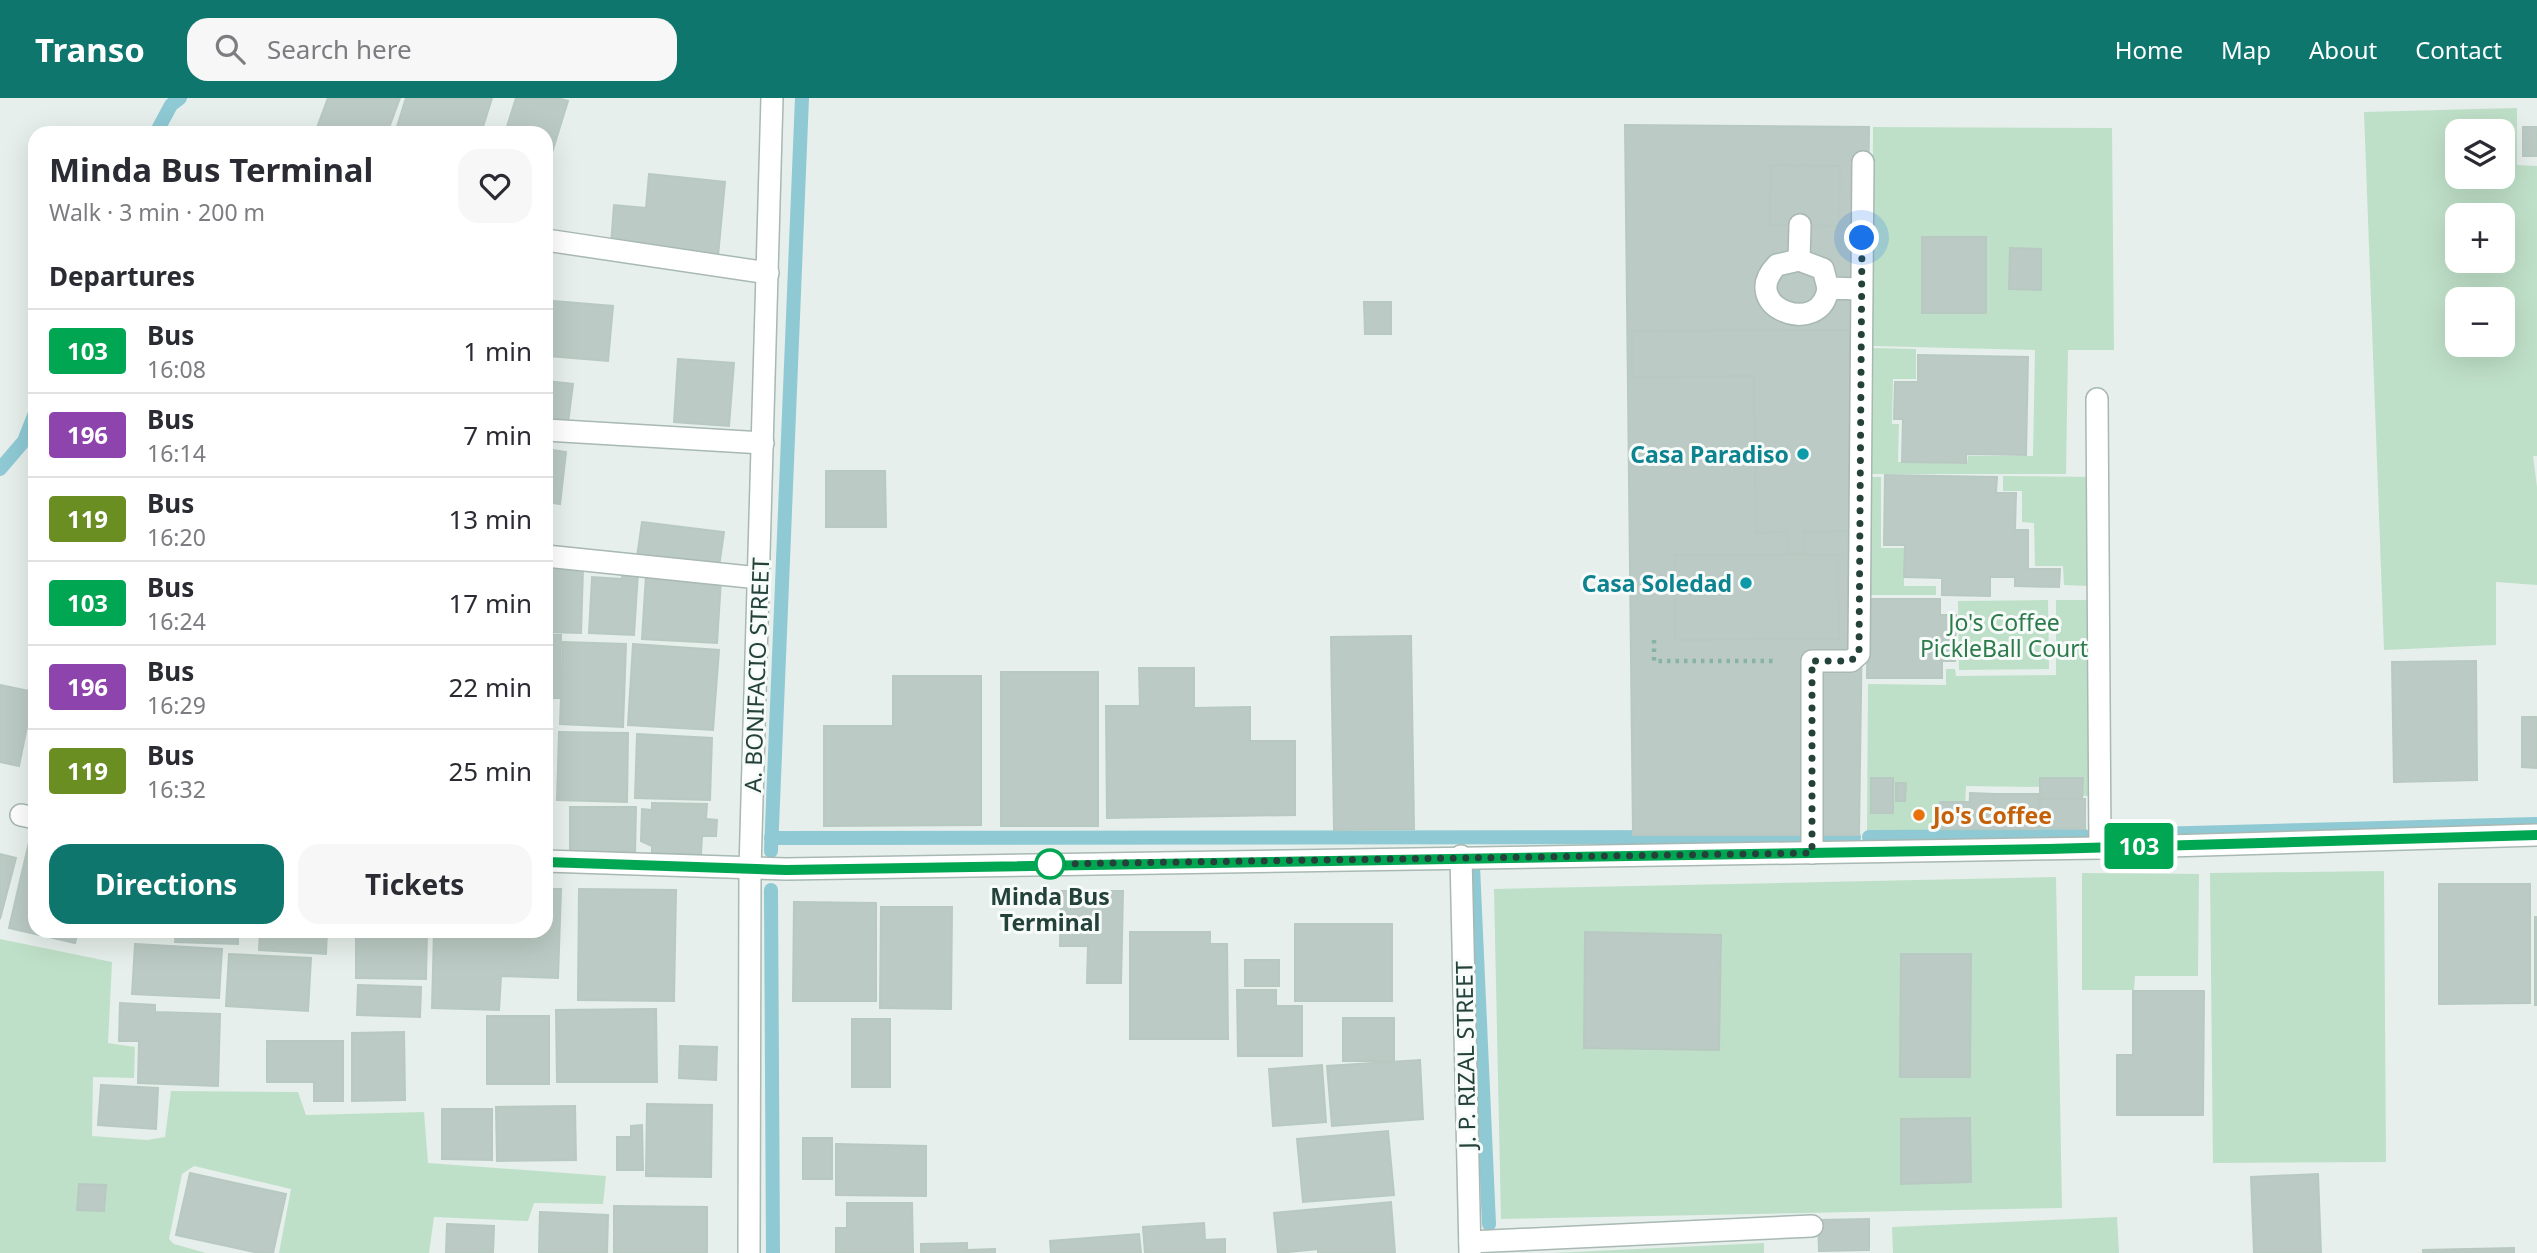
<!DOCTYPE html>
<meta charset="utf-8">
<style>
body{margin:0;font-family:"Noto Sans",sans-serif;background:#f7f7f7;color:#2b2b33;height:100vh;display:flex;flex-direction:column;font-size:26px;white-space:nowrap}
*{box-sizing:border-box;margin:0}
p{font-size:23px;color:#7c7c81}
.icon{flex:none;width:38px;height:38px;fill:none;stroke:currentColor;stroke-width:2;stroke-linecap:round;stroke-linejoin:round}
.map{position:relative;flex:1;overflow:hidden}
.sheet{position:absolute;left:28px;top:28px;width:525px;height:812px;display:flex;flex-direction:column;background:#fff;border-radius:21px;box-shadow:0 7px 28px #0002}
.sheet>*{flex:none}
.badge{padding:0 14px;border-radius:5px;font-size:24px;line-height:46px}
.tools{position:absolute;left:2445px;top:21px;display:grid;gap:14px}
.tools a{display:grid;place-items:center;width:70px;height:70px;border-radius:14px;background:#fff;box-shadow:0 7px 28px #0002;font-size:35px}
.you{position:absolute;width:35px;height:35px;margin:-18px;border:5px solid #fff;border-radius:50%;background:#1a73e8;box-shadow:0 0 0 10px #1a73e833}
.map>.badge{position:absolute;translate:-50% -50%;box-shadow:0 0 0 4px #fff}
h2{padding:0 21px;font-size:26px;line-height:63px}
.round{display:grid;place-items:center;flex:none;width:74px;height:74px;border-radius:21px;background:#f7f7f7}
.summary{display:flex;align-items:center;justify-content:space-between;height:119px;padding:0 21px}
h1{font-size:33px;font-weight:700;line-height:52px}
.button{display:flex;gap:14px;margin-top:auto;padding:14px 21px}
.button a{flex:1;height:80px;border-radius:21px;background:#0f766e;color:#fff;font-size:28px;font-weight:700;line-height:80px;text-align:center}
.button a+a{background:#f7f7f7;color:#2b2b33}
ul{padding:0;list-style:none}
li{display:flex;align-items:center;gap:21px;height:84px;padding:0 21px;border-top:2px solid #e1e1e2}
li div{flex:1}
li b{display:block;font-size:26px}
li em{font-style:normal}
li .badge{min-width:77px;font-weight:700;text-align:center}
header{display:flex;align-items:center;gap:42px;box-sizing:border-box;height:98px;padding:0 35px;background:#0f766e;color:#fff}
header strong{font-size:33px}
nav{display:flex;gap:38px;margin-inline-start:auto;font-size:24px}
.search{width:490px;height:63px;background:#f7f7f7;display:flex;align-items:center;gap:18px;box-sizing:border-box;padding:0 24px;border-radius:21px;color:#7c7c81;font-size:26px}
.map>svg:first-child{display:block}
.green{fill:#bfe0c8;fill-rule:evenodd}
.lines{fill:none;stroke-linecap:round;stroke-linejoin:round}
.stream{stroke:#8ec9d4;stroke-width:14}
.building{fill:#bbcac4;stroke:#b8c9c2;stroke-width:2}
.lane-casing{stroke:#a8b8b2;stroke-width:24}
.street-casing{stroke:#a8b8b2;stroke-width:24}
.path{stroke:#86b3a5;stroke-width:4.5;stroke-dasharray:3.5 5;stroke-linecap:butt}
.lane{stroke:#fff;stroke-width:21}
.street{stroke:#fff;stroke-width:21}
.line-casing{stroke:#fff;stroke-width:16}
.line{stroke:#00a651;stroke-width:10}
.walk{stroke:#24423a;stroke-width:7;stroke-dasharray:0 12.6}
.culture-dot{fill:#0f9aa8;stroke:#f7fbf9;stroke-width:2.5}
.food-dot{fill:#e8710a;stroke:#f7fbf9;stroke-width:2.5}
.stop-dot{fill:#fff;stroke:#00a651;stroke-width:3.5}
.labels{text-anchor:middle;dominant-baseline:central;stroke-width:6;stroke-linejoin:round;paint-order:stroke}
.culture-label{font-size:23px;font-weight:bold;fill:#0d838f;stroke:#f7fbf9;text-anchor:end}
.park-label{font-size:23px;fill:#2d7a4b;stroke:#f7fbf9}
.street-label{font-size:23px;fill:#24423a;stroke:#f7fbf9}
.food-label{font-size:23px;font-weight:bold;fill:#c56008;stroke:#f7fbf9;text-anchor:start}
.stop-label{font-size:23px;font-weight:bold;fill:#24423a;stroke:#f7fbf9}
</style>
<header>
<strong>Transo</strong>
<div class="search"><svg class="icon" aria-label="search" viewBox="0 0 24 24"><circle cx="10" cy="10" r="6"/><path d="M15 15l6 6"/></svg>Search here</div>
<nav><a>Home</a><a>Map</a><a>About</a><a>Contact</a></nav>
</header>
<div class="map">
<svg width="2537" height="1155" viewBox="0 0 2537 1155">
<rect width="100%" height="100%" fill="#e6efeb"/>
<!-- green -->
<g class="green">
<path d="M2517 10V67L2537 68V358H2533L2537 389V487L2496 484V547L2384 552 2364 14ZM2457 33H2502V79H2457ZM2457 117H2502V163H2457ZM2457 201H2502V247H2457Z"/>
<polygon points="1873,29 2112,30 2114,252 2068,252 2066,376 1869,376 1871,250 1916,251 1916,281 1893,281 1892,326 1899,326 1898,364 1967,366 1968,358 2033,358 2035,252 1872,248"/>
<polygon points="2003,378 2091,379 2090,488 2064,487 2063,468 2035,468 2034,425 2022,424 2022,393 2003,393"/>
<polygon points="1869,379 1881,379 1881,450 1904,450 1904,488 1936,488 1936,497 1867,497"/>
<polygon points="2048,502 2049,571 1959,572 1958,503"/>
<polygon points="2056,502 2087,502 2089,698 2043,697 2042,689 1966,688 1964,735 1867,735 1868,586 1946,587 1946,571 1955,571 1956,578 2056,577"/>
<polygon points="2384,773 2386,1064 2213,1065 2210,775"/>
<polygon points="2082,775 2199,776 2198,878 2135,878 2134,892 2082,892"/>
<polygon points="2056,779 2062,1110 1501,1121 1494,791"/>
<polygon points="0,841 112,864 108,945 135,949 134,980 93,979 92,1038 147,1042 165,1039 171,993 298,994 306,1017 424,1014 428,1065 606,1078 603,1106 534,1105 528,1123 434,1119 429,1155 279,1155 291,1091 194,1068 182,1076 169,1141 174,1146 206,1155 0,1155"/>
<polygon points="2117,1119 2119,1155 1893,1155 1892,1129"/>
<polygon points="1764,1145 1764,1155 1552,1155"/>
</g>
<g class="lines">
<!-- stream -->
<g class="stream">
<polyline points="156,35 171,7 180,0"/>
<polyline points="0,371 24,343 35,315"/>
<polyline points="2113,737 2537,726"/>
<polyline points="1869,739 2084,738"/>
<polyline points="771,740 1854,739"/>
<polyline points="771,753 802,0"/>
<polyline points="1473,768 1489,1126"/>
<polyline points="771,792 773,1155"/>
</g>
</g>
<!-- building -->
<g class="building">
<polygon points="328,0 400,0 387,35 315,35"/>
<polygon points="406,0 492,0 481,35 395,35"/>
<polygon points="516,0 557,0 568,3 546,74 546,35 505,35"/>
<polygon points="1625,27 1869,29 1859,737 1633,737"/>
<rect x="2523" y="29" width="14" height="29"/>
<polygon points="1771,67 1840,68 1839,128 1770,127"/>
<polygon points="649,76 725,84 718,158 611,147 614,107 646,110"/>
<rect x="1922" y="139" width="64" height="76"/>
<polygon points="2010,150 2041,151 2041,192 2009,191"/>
<polygon points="553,203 613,208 608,263 549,258"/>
<polygon points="1364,204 1391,204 1391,236 1365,236"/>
<polygon points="1850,232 1852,433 1804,434 1804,455 1788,455 1787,434 1756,435 1754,278 1632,279 1632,233"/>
<polygon points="1918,257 2028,259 2026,357 1966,356 1966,365 1902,364 1903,321 1894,321 1895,284 1918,284"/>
<polygon points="678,261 734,265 729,328 674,324"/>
<polygon points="546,283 573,286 567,333 546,331"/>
<polygon points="546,351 566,354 560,406 546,404"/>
<polygon points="826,373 885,373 886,429 826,429"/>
<polygon points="1885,377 1997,379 1996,395 2016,395 2015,432 2028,432 2028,471 2060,471 2059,489 2015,488 2015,479 1990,479 1990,498 1942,497 1942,480 1904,479 1905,447 1884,447"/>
<polygon points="642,424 724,434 719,469 637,459"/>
<polygon points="1675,457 1838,457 1839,541 1675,542"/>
<polygon points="546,469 583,470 581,535 546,534"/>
<polygon points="622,473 638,474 634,537 589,535 592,479 622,481"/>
<polygon points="646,477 721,482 717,545 642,541"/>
<polygon points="1868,501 1940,501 1940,517 1956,517 1955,563 1942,563 1942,580 1867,580"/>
<polygon points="546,537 561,537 560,600 546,600"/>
<polygon points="1411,538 1414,731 1334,732 1331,539"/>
<polygon points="563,544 626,546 623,629 560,626"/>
<polygon points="633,546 719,552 713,632 628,627"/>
<polygon points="2476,563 2477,682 2394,684 2392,564"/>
<polygon points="1139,570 1194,570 1194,610 1250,609 1250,643 1295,643 1295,717 1107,720 1106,608 1140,608"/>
<rect x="1001" y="574" width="97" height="154"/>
<polygon points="893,578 981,578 981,727 824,728 824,628 893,628"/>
<polygon points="0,587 34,594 19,668 0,664"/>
<polygon points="2522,619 2537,619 2537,670 2522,669"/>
<polygon points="559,634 628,635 627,704 557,702"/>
<polygon points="637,636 712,640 710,702 635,700"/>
<rect x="1871" y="680" width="22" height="35"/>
<polygon points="2040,680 2083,680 2082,701 2040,701"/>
<polygon points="1896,685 1906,685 1905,703 1896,703"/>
<polygon points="1970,695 1994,696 1994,731 1969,731"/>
<rect x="1994" y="696" width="44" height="35"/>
<polygon points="2040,701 2085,701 2085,731 2039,730"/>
<polygon points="1940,704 1970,704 1969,731 1940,731"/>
<polygon points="652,705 707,706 706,721 717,722 716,738 702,738 701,756 652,755 652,748 641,743 642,711 652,712"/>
<polygon points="570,709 636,709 635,757 570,757"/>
<polygon points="30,740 35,741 35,833 78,833 75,845 9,830"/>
<polygon points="0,756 16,760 0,821"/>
<polygon points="2439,786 2530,786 2530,905 2439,906"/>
<polygon points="546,791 561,791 558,880 501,878 499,912 432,910 434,833 546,833"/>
<polygon points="579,791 676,792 674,903 578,902"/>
<polygon points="1061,793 1123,793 1121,885 1087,885 1088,848 1060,848"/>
<polygon points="794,804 876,805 876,903 793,903"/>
<polygon points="881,809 952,809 951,911 880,910"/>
<rect x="2535" y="819" width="2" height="88"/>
<rect x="1295" y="826" width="97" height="77"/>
<polygon points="176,833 238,833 238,846 175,844"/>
<polygon points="260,833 327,833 326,856 259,852"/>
<polygon points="356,833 427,833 426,881 356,880"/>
<polygon points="1130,834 1210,834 1210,846 1227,846 1228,941 1130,941"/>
<polygon points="1585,834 1721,837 1719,952 1584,950"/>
<polygon points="135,846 222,851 219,900 132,896"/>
<polygon points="229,856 311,860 308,913 226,908"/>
<polygon points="1901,856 1971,856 1970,979 1900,979"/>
<rect x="1245" y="862" width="34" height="26"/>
<polygon points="358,887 421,889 420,919 357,917"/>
<polygon points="1237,892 1276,892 1276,908 1302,908 1302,958 1238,958"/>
<polygon points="2133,893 2204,893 2203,1017 2117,1017 2117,957 2133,957"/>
<polygon points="120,905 155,907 155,914 220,916 218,988 138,985 139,943 119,943"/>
<polygon points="656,911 657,984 557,984 556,912"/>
<rect x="487" y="918" width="62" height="68"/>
<rect x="1343" y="920" width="51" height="43"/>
<rect x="852" y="921" width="38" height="68"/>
<polygon points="404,934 405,1002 352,1003 352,935"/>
<polygon points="267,943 343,943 343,1003 314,1003 314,984 267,984"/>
<polygon points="680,948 717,949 716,982 679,980"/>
<polygon points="1420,962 1423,1021 1332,1028 1327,968"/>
<polygon points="1322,967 1326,1024 1273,1028 1269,971"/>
<polygon points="101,987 158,990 156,1031 98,1027"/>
<polygon points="647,1006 712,1007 711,1079 646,1078"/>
<polygon points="575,1008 576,1062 497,1063 496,1009"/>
<polygon points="442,1011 492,1011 492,1062 442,1061"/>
<polygon points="1970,1020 1971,1084 1901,1086 1901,1021"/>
<polygon points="642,1027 643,1072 617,1072 617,1039 631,1039 631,1028"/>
<polygon points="1388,1033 1394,1097 1303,1104 1297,1041"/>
<rect x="803" y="1040" width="29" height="41"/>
<polygon points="836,1046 926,1048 926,1098 836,1097"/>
<polygon points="190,1075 286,1096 273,1155 259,1155 176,1137"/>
<polygon points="2318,1076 2321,1155 2254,1155 2251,1079"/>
<polygon points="79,1086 106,1087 104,1113 77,1112"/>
<polygon points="1391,1104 1395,1155 1318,1155 1318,1151 1278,1155 1274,1115"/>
<polygon points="847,1105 912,1105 913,1155 836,1155 836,1130 847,1130"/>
<polygon points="614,1108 707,1109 707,1155 614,1155"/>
<polygon points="540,1114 608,1117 607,1155 539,1155"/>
<polygon points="1869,1121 1869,1152 1819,1153 1818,1122"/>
<polygon points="1204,1125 1205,1142 1225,1141 1225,1155 1145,1155 1143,1129"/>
<polygon points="447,1126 494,1128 493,1155 446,1155"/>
<polygon points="1139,1136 1141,1155 1051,1155 1050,1143"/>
<polygon points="967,1145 967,1152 995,1151 995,1155 921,1155 921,1146"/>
<polygon points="2514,1150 2514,1155 2423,1155 2423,1152"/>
</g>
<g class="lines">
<!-- lane casing -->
<g class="lane-casing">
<g id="lane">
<polyline points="546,142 768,175"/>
<polyline points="1799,162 1800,127"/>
<path d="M1828 190C1822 241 1736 209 1777 167L1799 162 1823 171 1828 190 1861 191"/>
<polyline points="2097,301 2100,750"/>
<polyline points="546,332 763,345"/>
<polyline points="546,458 759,480"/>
<polyline points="1812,755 1812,563 1851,563 1859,556 1863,64"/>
<polyline points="1470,1144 1812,1128"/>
</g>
</g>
<!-- street casing -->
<g class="street-casing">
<g id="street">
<polyline points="21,717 35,720"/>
<polyline points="1461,758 1470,1155"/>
<polyline points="546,763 786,771 2100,750 2537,737"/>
<polyline points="749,1155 750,771 772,0"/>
</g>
</g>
<!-- path -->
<polyline class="path" points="1654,542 1654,563 1776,563"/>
<!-- lane -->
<use href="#lane" class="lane"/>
<!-- street -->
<use href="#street" class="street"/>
</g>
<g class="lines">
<!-- line casing -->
<g class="line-casing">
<polyline id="line" points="546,764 786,772 2048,751 2537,737"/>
</g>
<!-- line -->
<use href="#line" class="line"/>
<!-- walk -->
<polyline class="walk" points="1050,766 1812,755 1812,563 1851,563 1859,555 1862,140"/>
</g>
<!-- markers -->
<g class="culture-dot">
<circle cx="1803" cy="356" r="7"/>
<circle cx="1746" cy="485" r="7"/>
</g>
<circle class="food-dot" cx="1919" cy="717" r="7"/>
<circle class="stop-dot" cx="1050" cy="766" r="14"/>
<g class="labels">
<!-- culture labels -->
<g class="culture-label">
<text x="1789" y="356">Casa Paradiso</text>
<text x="1732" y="485">Casa Soledad</text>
</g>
<!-- park labels -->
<g class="park-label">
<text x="2004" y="524">Jo's Coffee<tspan x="2004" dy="26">PickleBall Court</tspan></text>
</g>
<!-- street labels -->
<g class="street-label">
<text transform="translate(756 577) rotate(-88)">A. BONIFACIO STREET</text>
<text transform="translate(1465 957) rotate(-91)">J. P. RIZAL STREET</text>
</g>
<!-- food labels -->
<g class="food-label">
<text x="1933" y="717">Jo's Coffee</text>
</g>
<!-- stop labels -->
<g class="stop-label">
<text x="1050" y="798">Minda Bus<tspan x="1050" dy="26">Terminal</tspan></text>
</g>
</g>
</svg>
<div class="tools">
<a><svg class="icon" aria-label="layers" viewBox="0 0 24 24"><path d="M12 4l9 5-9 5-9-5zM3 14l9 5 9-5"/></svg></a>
<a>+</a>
<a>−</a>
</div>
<div class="you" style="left:1862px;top:140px"></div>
<b class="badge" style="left:2139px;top:748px;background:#00a651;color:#fff">103</b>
<section class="sheet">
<div class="summary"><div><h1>Minda Bus Terminal</h1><p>Walk · 3 min · 200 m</p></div><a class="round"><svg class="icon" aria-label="heart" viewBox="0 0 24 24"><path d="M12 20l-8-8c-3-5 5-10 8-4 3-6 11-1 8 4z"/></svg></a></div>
<h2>Departures</h2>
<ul>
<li><span class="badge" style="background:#00a651;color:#fff">103</span><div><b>Bus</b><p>16:08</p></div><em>1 min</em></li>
<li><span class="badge" style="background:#8e44ad;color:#fff">196</span><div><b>Bus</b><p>16:14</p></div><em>7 min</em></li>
<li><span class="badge" style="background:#6b8e23;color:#fff">119</span><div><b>Bus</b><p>16:20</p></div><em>13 min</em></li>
<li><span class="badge" style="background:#00a651;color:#fff">103</span><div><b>Bus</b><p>16:24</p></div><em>17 min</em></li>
<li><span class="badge" style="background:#8e44ad;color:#fff">196</span><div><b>Bus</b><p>16:29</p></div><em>22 min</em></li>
<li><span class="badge" style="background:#6b8e23;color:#fff">119</span><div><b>Bus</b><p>16:32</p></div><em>25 min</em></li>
</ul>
<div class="button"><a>Directions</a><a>Tickets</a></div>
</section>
</div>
